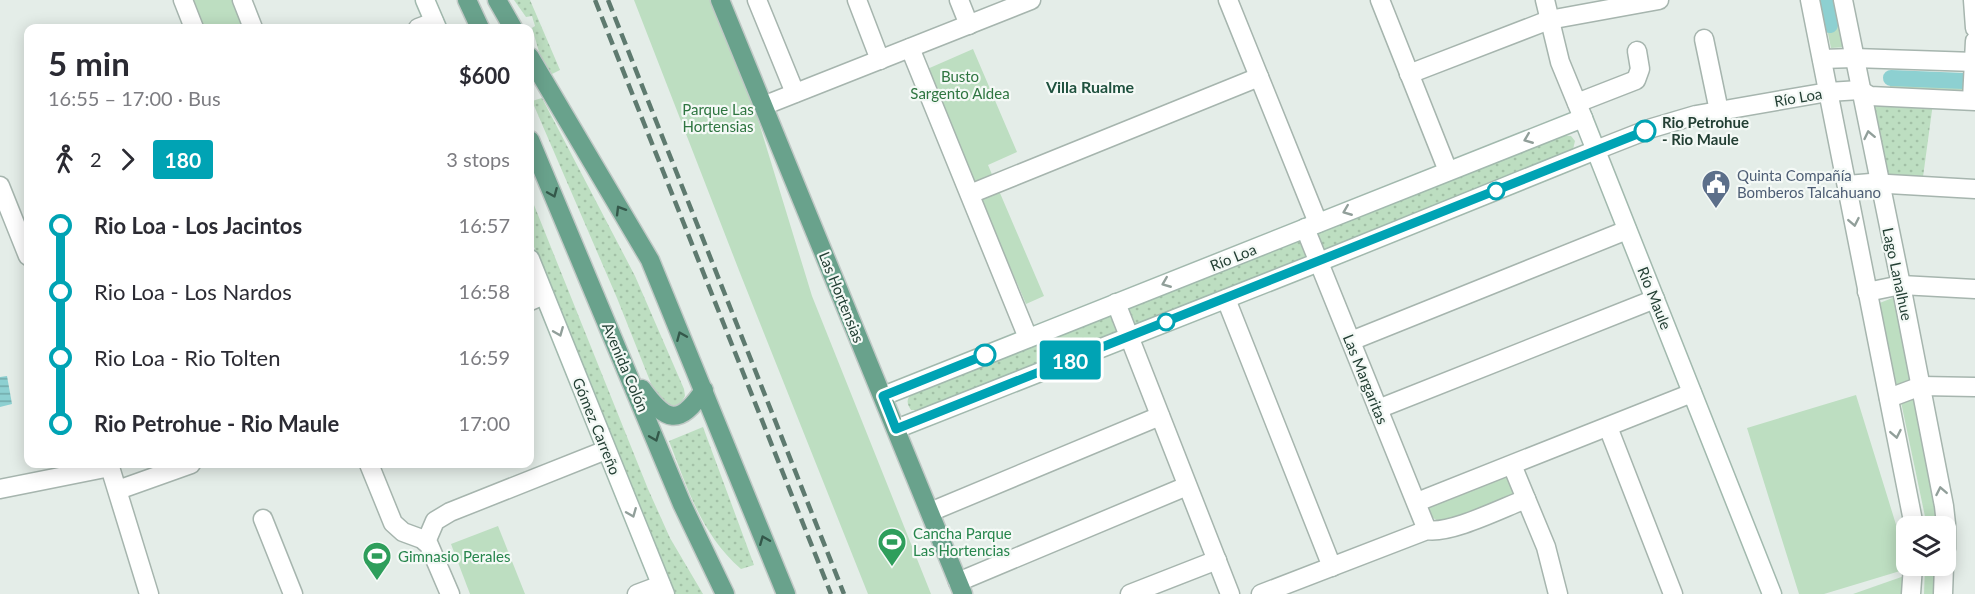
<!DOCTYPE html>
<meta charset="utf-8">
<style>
body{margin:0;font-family:Lato,sans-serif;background:#f2f2f3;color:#2b2b33;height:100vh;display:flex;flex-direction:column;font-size:22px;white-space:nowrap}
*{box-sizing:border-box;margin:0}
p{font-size:20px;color:#7c7c81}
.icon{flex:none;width:33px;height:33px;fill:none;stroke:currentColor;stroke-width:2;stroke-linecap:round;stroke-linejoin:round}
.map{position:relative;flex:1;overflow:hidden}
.panel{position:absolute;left:24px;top:24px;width:510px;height:444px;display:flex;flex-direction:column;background:#fff;border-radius:12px;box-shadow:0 3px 15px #0003}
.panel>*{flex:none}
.badge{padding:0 12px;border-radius:4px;font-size:21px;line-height:39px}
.buttons{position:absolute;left:1896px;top:516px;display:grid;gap:12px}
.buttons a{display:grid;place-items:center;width:60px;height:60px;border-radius:12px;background:#fff;box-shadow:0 3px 15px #0003;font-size:30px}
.map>.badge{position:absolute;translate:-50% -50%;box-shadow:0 0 0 3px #fff}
.legs{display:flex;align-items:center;gap:9px;height:66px;padding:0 24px;font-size:20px}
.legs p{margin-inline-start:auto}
.head{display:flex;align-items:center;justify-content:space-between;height:102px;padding:0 24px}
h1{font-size:33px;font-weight:700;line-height:45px}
ul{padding:0 24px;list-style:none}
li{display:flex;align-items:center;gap:21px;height:66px;font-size:22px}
li i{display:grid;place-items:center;width:9px;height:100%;margin:0 8px;background:currentColor}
li i::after{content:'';width:15px;height:15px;margin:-8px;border:4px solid;border-radius:50%;background:#fff}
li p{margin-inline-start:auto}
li:first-child i{background:linear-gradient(#0000 50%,currentColor 0)}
li:last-child i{background:linear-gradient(currentColor 50%,#0000 0)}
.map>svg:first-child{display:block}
.grass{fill:url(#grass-dots)}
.green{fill:#bddec1}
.water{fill:url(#water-rules)}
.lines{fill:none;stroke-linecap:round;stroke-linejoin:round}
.canal{stroke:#8dd0d1;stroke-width:16}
.street-casing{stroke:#a6b5ae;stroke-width:21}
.secondary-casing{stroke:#a2b9ae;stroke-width:21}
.primary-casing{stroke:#c1c9c6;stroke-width:21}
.street{stroke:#fff;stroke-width:18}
.secondary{stroke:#fff;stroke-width:18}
.primary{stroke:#69a28c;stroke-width:18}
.rail{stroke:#5e7a6f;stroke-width:4.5;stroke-dasharray:12 6;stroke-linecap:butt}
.oneway{stroke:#919f9a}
.oneway2{stroke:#34584a}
.line-1-casing{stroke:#fff;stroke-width:14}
.line-1{stroke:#00a3b4;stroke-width:9}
.stop-1-dot{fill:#fff;stroke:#00a3b4;stroke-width:3}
.labels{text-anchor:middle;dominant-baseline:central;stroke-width:4.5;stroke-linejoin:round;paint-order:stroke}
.park-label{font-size:15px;fill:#2e7540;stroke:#f4f9f6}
.street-label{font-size:15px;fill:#233f34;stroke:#f4f9f6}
.stop-label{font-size:15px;font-weight:bold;fill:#233f34;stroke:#f4f9f6;text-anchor:start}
.service-label{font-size:15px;fill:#4e5e75;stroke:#f4f9f6;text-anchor:start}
.leisure-label{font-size:15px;fill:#27864d;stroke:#f4f9f6;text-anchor:start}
.neighbourhood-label{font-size:16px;font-weight:bold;fill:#1f513e;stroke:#f4f9f6}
</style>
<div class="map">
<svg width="1975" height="594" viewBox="0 0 1975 594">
<defs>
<pattern id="grass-dots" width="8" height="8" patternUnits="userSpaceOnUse" patternTransform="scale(1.5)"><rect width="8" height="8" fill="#bddec1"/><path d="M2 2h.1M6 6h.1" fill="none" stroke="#a2c0a6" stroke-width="1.8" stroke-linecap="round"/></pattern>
<pattern id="water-rules" width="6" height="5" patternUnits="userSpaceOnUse" patternTransform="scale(1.5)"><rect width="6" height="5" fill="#8dd0d1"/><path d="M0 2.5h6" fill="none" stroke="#73aaaa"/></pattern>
</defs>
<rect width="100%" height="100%" fill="#e4ede8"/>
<!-- grass -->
<g class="grass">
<polygon points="514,0 530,0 560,70 550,75 540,55 532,28 535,26 532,16 526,17"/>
<polygon points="542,98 635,276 684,389 685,396 681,403 673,406 663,404 656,396 617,298 532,101"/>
<polygon points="1933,103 1923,177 1891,182 1885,180 1868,104"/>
<path d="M1559 135 1571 136 1575 141 1573 149 1569 153 920 410H911C907 404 906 400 911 394Z"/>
<polygon points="530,195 648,489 670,538 703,594 673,594 530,237"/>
<path d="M703 427 754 565 741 569C701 534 688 489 669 441Z"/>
</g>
<!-- green -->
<g class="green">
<polygon points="186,0 238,0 250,28 198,28"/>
<polygon points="634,0 710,0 755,110 812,296 931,594 868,594 740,273"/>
<polygon points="1821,0 1835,0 1845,47 1831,48"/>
<polygon points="973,49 1017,152 988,165 1044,296 1026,304 925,70"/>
<polygon points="1889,74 1975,78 1975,101 1891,99"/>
<polygon points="1895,297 1940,526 1927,526 1901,402 1885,346 1877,304"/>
<polygon points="1856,395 1906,557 1906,566 1910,568 1824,594 1799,594 1747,428"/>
<path d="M1506 474 1514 491 1513 496 1445 524C1435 520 1428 517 1428 505Z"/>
<polygon points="498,526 525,594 470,594 451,544"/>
<polygon points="1925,566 1940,566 1938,594 1924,594"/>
<polygon points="1907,575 1905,594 1853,594"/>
</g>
<!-- water -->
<polygon class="water" points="7,376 12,404 0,407 0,377"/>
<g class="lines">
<!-- canal -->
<g class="canal">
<polyline points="1826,0 1830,25"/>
<polyline points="1891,78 1964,81"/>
</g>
<!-- street casing -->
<g class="street-casing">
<g id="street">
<polyline points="183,0 194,28"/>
<polyline points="242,0 253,28"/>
<polyline points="757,0 795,93"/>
<polyline points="857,0 880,60"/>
<polyline points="959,0 969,25"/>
<polyline points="1228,0 1318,223"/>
<polyline points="1380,0 1448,171"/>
<polyline points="1545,0 1560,62 1583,118"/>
<polyline points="1810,0 1914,526"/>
<polyline points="1843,0 1901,285 1944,506 1946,524 1946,549"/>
<polyline points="1973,0 1975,28"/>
<polyline points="418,28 434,22"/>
<polyline points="1704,39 1719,111"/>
<polyline points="910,48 1028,338"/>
<polyline points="1822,59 1854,58 1975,62"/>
<polyline points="1409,74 1549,20 1659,0"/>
<polyline points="1972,100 1975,41"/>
<polyline points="1577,103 1636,80 1640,69 1637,51"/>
<polyline points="763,106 1031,0"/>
<polyline points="1596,150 1652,128 1696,115 1828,92 1860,90 1870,96 1975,101"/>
<polyline points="1847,185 1871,183 1975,189"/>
<polyline points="0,186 28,256"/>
<polyline points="970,194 1259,77"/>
<polyline points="1305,228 1427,530"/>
<polyline points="1867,292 1901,285 1975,289"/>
<polyline points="1226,299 1332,567"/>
<polyline points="530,301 544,295"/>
<polyline points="1116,303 1230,594"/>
<polyline points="1351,341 1627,230"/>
<polyline points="1889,398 1921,386 1975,387"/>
<polyline points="1378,409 1655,299"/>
<polyline points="1608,427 1673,594"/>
<polyline points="109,464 149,594"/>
<polyline points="369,464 393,523 403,532 422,539 429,545 450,594"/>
<polyline points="1512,465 1546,547 1558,594"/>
<polyline points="0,489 110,467"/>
<polyline points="118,490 191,464"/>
<polyline points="1417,502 1692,393"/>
<polyline points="930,512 1160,416"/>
<polyline points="263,519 293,594"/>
<polyline points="426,542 435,521 450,512 606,450"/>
<polyline points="958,582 1187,486"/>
<polyline points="637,594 661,585"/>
<polyline points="1130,594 1217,560"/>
<path d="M1261 594 1427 530C1451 534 1502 508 1526 499"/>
<polyline points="1911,594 1913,566"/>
<polyline points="1943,594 1944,566"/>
</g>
</g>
<!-- secondary casing -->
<g class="secondary-casing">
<g id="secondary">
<polyline points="425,0 437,28"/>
<polyline points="530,259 665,594"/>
<polyline points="883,396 1583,118 1772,594"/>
<polyline points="896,429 1319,262 1596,150"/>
</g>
</g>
<!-- primary casing -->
<g class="primary-casing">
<g id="primary">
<polyline points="467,0 480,28"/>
<polyline points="497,0 513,28"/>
<polyline points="720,0 963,594"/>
<polyline points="530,57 650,260 786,594"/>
<polyline points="530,140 682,504 725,594"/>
<path d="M642 389C666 422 679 427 704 390"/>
</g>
</g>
<!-- street -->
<use href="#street" class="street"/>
<!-- secondary -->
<use href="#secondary" class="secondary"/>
<!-- primary -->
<use href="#primary" class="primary"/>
<!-- rail -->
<g class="rail">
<polyline points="595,0 831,594"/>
<polyline points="608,0 844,594"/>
</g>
</g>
<!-- one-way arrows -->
<defs><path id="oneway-chevron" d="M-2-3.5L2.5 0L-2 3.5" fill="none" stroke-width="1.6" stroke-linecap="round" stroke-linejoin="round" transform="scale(1.5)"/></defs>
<g class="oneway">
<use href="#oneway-chevron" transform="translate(1869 135) rotate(-102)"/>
<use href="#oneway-chevron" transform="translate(1528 139) rotate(158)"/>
<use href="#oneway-chevron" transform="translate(1347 211) rotate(158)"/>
<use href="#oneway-chevron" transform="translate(1854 222) rotate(79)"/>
<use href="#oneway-chevron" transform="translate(1166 283) rotate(158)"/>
<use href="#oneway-chevron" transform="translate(559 332) rotate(68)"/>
<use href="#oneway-chevron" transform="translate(1896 434) rotate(79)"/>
<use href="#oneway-chevron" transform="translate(1941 491) rotate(-101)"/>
<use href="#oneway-chevron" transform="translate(632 513) rotate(68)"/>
</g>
<g class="oneway2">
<use href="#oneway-chevron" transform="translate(553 193) rotate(67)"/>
<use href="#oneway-chevron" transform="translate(620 210) rotate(-121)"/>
<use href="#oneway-chevron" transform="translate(681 336) rotate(-113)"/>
<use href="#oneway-chevron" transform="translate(655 437) rotate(68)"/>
<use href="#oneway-chevron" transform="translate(764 540) rotate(-112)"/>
</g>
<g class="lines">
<!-- line-1 casing -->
<g class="line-1-casing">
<polyline id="line-1" points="985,355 883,396 896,429 1645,131"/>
</g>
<!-- line-1 -->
<use href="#line-1" class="line-1"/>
</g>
<!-- icons -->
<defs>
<g id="civic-pin" transform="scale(1.5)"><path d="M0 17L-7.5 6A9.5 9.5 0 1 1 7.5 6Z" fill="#5c6f8a" stroke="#f4f9f6"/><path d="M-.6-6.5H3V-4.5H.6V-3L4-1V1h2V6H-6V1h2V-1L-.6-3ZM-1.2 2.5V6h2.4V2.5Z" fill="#fff"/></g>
<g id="stadium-pin" transform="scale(1.5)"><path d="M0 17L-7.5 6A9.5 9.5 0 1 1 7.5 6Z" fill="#2e9e5b" stroke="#f4f9f6"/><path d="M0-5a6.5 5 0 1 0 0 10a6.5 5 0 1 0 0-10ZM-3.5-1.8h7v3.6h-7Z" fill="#fff"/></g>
</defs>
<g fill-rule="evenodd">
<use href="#civic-pin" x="1716" y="184"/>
<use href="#stadium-pin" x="892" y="542"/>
<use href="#stadium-pin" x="377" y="556"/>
</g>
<!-- markers -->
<g class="stop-1-dot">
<circle cx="1645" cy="131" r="10"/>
<circle cx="1496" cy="191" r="8"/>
<circle cx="1166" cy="322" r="8"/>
<circle cx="985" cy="355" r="10"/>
</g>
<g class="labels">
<!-- park labels -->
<g class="park-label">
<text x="960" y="76">Busto<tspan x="960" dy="17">Sargento Aldea</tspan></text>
<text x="718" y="109">Parque Las<tspan x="718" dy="17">Hortensias</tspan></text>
</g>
<!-- street labels -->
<g class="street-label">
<text transform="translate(1798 97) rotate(-10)">Río Loa</text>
<text transform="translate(1233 257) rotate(-22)">Río Loa</text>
<text transform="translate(1898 274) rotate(78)">Lago Lanalhue</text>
<text transform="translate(842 297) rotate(68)">Las Hortensias</text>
<text transform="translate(1655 298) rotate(68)">Río Maule</text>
<text transform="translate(626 367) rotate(67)">Avenida Colón</text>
<text transform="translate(1366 379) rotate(68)">Las Margaritas</text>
<text transform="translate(597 426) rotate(68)">Gómez Carreño</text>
</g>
<!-- stop labels -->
<g class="stop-label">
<text x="1662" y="122">Rio Petrohue<tspan x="1662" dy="17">- Rio Maule</tspan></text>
</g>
<!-- service labels -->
<g class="service-label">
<text x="1737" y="175">Quinta Compañía<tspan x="1737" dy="17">Bomberos Talcahuano</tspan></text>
</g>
<!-- leisure labels -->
<g class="leisure-label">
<text x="913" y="533">Cancha Parque<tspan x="913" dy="17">Las Hortencias</tspan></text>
<text x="398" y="556">Gimnasio Perales</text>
</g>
<!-- neighbourhood labels -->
<g class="neighbourhood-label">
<text x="1090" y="86">Villa Rualme</text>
</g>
</g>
</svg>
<div class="buttons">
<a><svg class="icon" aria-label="layers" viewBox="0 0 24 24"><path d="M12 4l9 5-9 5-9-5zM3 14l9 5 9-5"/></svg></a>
</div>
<b class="badge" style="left:1070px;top:360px;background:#00a3b4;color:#fff">180</b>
<section class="panel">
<div class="head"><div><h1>5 min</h1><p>16:55 – 17:00 · Bus</p></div><b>$600</b></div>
<div class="legs"><svg class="icon" aria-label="walk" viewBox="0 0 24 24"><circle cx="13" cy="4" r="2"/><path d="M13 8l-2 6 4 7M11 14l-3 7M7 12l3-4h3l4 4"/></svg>2<svg class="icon" aria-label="forward" viewBox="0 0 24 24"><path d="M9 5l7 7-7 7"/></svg><b class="badge" style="background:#00a3b4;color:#fff">180</b><p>3 stops</p></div>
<ul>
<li><i style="color:#00a3b4"></i><b>Rio Loa - Los Jacintos</b><p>16:57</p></li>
<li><i style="color:#00a3b4"></i><span>Rio Loa - Los Nardos</span><p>16:58</p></li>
<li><i style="color:#00a3b4"></i><span>Rio Loa - Rio Tolten</span><p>16:59</p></li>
<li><i style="color:#00a3b4"></i><b>Rio Petrohue - Rio Maule</b><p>17:00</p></li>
</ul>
</section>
</div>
